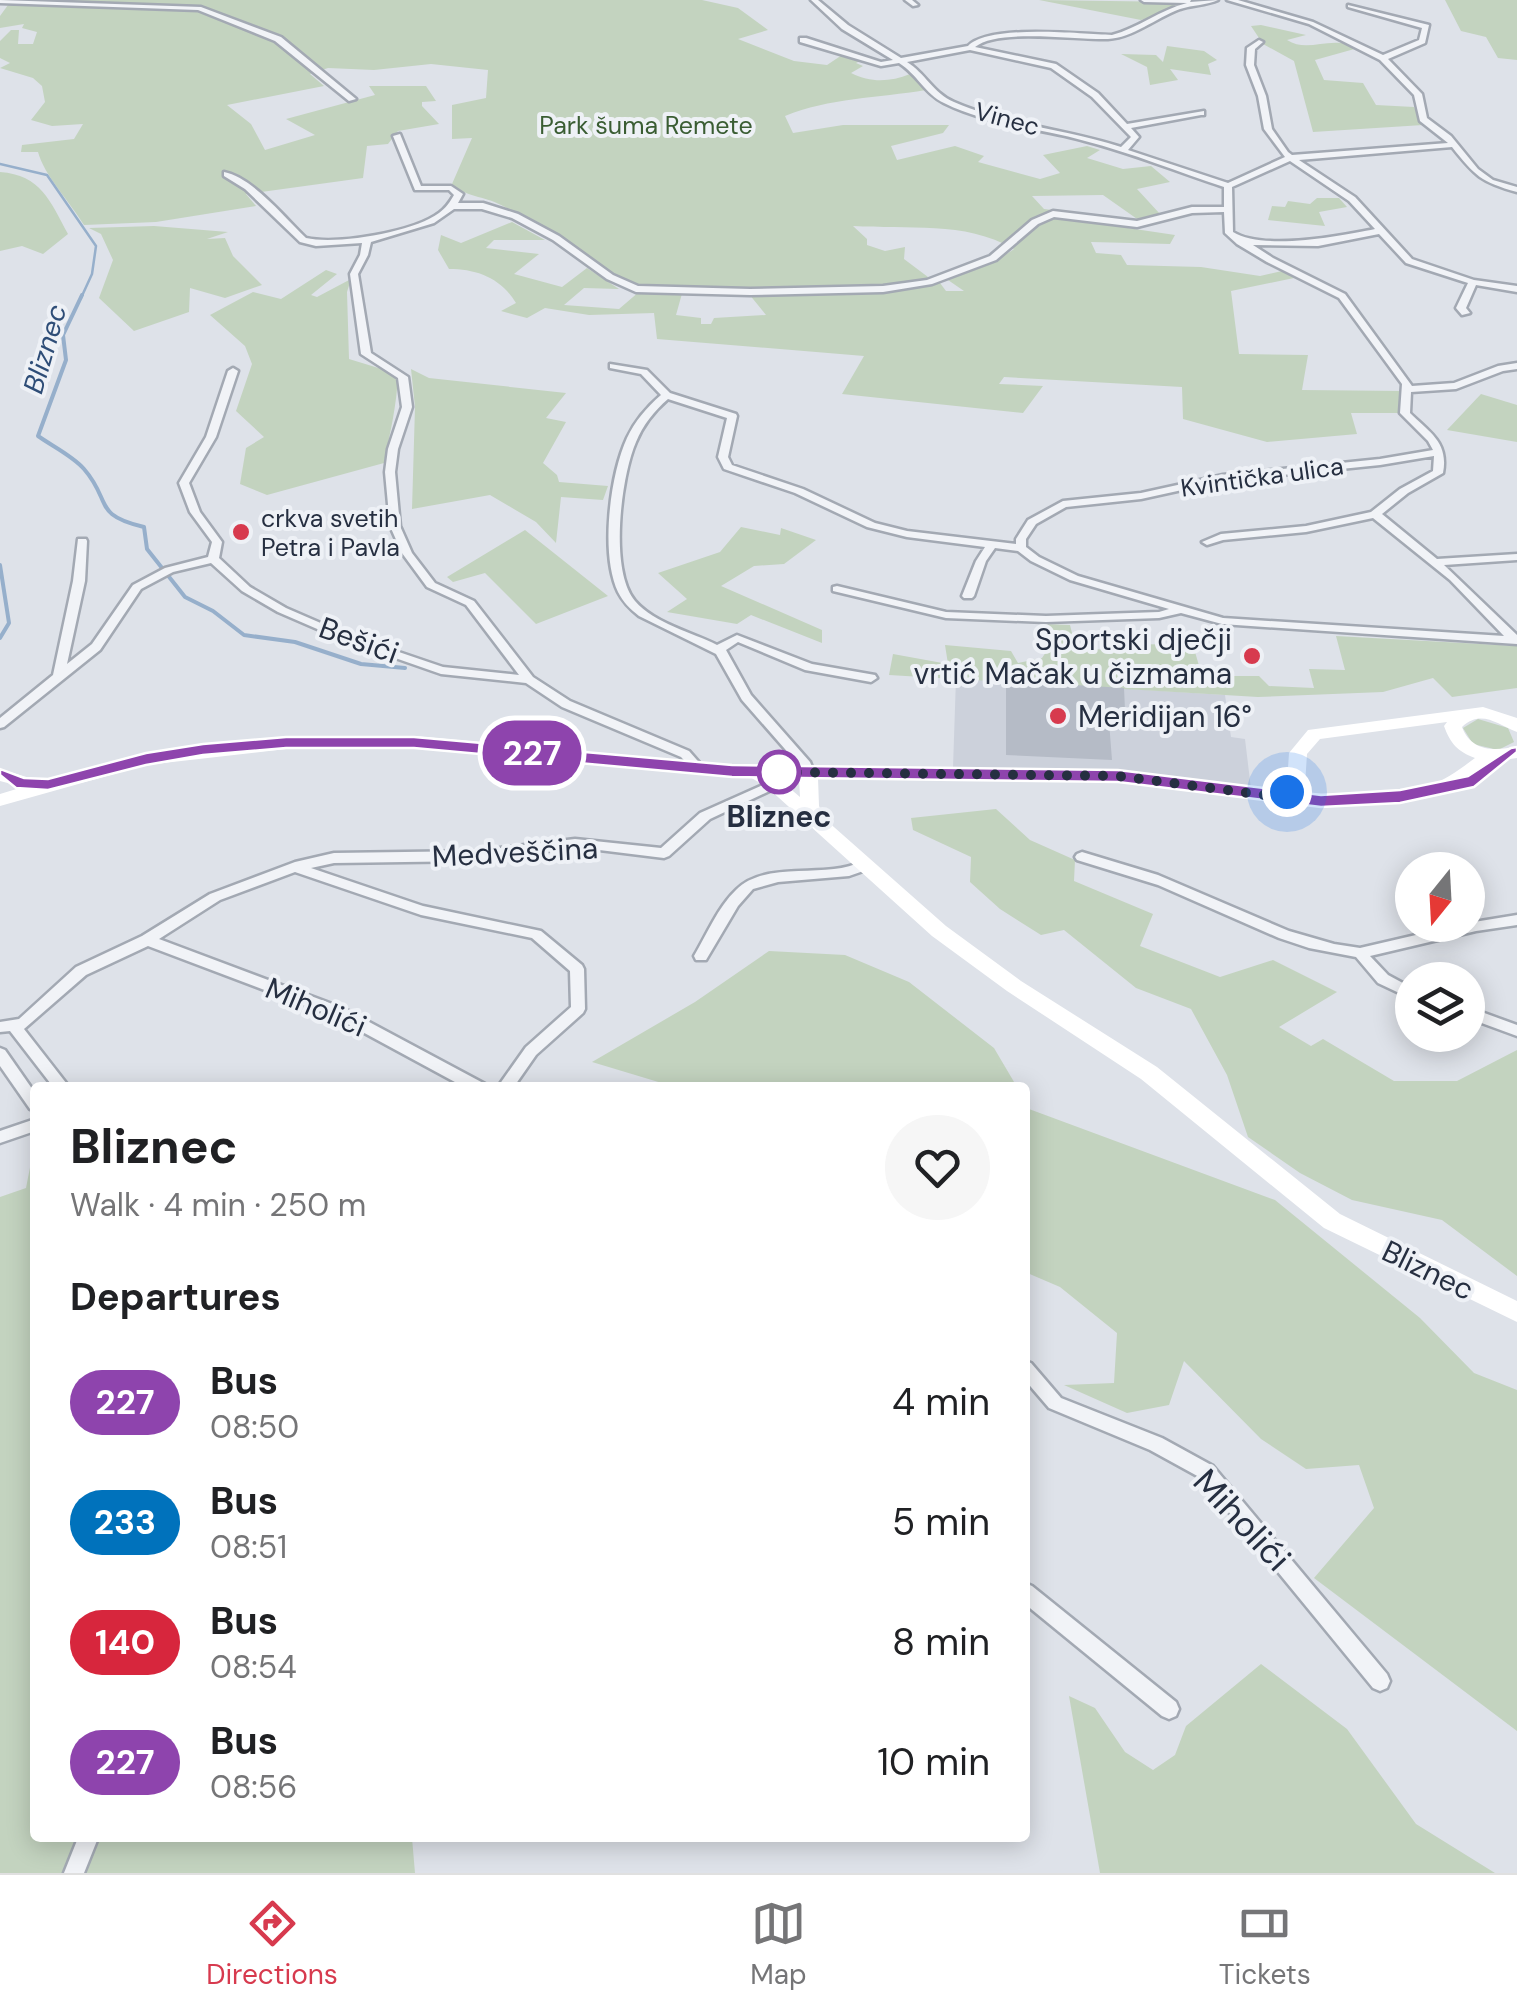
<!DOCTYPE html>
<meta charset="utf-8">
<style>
body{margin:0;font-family:"DM Sans",sans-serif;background:#f6f6f6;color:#202124;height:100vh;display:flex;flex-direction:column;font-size:38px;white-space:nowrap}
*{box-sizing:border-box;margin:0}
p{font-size:32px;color:#757577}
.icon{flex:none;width:55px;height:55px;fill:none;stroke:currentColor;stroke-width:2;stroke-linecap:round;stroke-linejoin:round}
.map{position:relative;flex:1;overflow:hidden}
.drawer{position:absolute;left:30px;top:1082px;width:1000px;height:760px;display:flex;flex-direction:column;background:#fff;border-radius:10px;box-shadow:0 5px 25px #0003}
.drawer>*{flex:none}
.badge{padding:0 20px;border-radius:32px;font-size:35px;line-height:65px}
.needle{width:65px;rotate:198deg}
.tools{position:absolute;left:1395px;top:852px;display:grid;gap:20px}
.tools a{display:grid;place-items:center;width:90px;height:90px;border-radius:50%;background:#fff;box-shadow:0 5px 25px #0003;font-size:50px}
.you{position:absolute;width:50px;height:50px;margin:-25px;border:8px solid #fff;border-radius:50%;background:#1a73e8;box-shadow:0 0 0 15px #1a73e833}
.map>.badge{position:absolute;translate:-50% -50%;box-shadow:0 0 0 5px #fff}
h2{padding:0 40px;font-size:38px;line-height:90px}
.round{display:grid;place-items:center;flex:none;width:105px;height:105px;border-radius:52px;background:#f6f6f6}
.head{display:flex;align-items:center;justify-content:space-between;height:170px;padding:0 40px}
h1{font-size:48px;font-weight:700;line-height:75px}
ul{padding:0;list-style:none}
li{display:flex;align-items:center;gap:30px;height:120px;padding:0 40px}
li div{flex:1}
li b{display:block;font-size:38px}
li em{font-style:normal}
li .badge{min-width:110px;font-weight:700;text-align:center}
.tab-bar{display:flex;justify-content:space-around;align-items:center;height:140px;border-top:2px solid #e0e0e0;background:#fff;font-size:28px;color:#757577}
.tab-bar a{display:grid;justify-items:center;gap:5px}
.tab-bar .on{color:#d73a4e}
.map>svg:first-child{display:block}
.built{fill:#ccd1db}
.green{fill:#c3d3bf;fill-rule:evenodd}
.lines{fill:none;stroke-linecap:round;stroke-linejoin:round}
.stream-far1{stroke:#96afcb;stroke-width:2.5}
.stream{stroke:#96afcb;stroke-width:4}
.building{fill:#b5bbc6}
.street-casing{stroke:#a3a9b3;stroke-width:5}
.street{fill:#f1f3f7;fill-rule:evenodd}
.secondary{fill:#fff;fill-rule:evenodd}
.line{fill:#8e44ad;stroke:#fff;stroke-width:2.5}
.walk{stroke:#262f41;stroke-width:10;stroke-dasharray:0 18}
.poi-dot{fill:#d73a4e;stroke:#eef1f6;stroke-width:4}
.stop-dot{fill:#fff;stroke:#8e44ad;stroke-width:5}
.labels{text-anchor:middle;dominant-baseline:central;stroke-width:8;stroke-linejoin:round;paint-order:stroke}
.far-street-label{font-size:25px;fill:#262f41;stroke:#eef1f6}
.far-park-label{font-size:25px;fill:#3a5d33;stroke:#eef1f6}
.far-poi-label{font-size:25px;fill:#262f41;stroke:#eef1f6;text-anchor:start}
.far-water-label{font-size:28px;font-style:italic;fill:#2e4d77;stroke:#eef1f6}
.poi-label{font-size:30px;fill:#262f41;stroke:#eef1f6;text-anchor:end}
.street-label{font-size:30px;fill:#262f41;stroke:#eef1f6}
.stop-label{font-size:30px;font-weight:bold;fill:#262f41;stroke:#eef1f6}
.near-street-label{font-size:35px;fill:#262f41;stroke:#eef1f6}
</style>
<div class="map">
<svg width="1517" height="1873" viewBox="0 0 1517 1873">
<rect width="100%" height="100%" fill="#dee2e9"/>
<!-- built -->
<polygon class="built" points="956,678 1225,695 1231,737 1245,739 1251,789 1106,772 953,768"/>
<!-- green -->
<g class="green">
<path d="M57 0H702L738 8 768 30 738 39 794 61 827 65 842 55 860 61 856 63 863 66 851 73C871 83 890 82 910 74L926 90C878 98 829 98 785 116L793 133 843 125H949L943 133 891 146 897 160 955 146 984 156 978 162 1040 179 1060 173 1043 155 1087 146 1100 150 1087 158 1123 169 1151 166 1170 182 1137 189 1160 214 1140 221 1103 195 1032 196 1044 209 1085 214 1128 228 1175 235 1170 244 1091 242 1096 253 1121 255 1127 265 1201 267 1260 276 1282 271 1294 278 1231 291 1239 354 1308 355 1302 390 1403 391 1398 413H1351L1357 434 1267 442 1183 419 1182 387 1004 377 999 384 1043 386 1023 413 842 394 864 356 657 339 654 313 589 315 545 308 527 318 501 311 516 303C501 278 477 269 449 269L438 250 441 235 461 243 512 222 545 240H494L486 248 539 254 514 274 562 287 587 268 619 289 584 288 564 305 619 309 640 291 683 290 676 315 701 318V324H711L714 318 766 315 749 294 758 289 639 288C616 283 607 268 588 255 561 237 530 219 501 205 484 196 465 197 452 184L472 138 452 139V105L486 98 488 70 431 64 374 70 328 68 310 74 324 86 227 105 251 124 265 150 315 135 286 119 375 95 369 86H426L436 101 422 102V106L439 124 398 131 388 144 367 146 363 178 246 194 256 206 156 222 84 225C70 202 44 175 38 152H21L22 145 74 139 83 124 52 126 31 120 45 102 42 86 33 78 0 68 10 63 0 58V41L11 30H19L18 44H33L37 32 22 28 24 24 0 28V16L8 5ZM853 226C908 230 963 220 1014 249 993 265 968 263 948 280L964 291H946L940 283 923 282 928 277 904 259 905 247 885 251 867 245V239Z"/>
<polygon points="1039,0 1180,2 1164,13 1141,20"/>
<polygon points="1445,0 1517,0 1517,60 1498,58 1486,37 1461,31"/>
<path d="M1261 25 1306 35 1287 40C1309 54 1330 34 1358 48L1315 60 1324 80 1363 83 1376 105 1414 107 1423 125 1313 132 1294 61 1263 44 1251 26Z"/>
<polygon points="1167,46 1204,51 1217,60 1208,64 1211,75 1170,69 1178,80 1150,85 1147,67 1121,54 1156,55 1163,62"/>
<path d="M0 172C41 175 50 201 68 234L43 254 22 246 0 251Z"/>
<polygon points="1317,198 1339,198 1347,207 1319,212 1325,226 1268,220 1272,206 1285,207 1288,201 1310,204"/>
<polygon points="154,226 228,232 207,239 225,238 233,256 262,285 225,298 190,288 189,312 134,331 99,298 113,260 101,234 89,228"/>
<path d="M326 270 337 274 311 295 317 297 351 279 347 292 349 359 398 374C397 405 390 433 384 463L267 495 240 484 246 448 264 437 236 411 252 364 245 346 210 315 253 292 281 299Z"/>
<polygon points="411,369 429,378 566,393 546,418 566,422 543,463 557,475 559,482 608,486 603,500 561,497 556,543 536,522 490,495 412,509 415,407"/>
<polygon points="1481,394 1517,405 1517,442 1447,430"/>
<polygon points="741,527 780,535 781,528 816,540 784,564 754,566 721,586 822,630 822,643 751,615 737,624 667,612 687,599 658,573 720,552"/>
<polygon points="525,530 608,596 536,624 485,573 453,582 447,577"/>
<polygon points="1044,624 1070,625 1077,653 1095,649 1127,652 1134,644 1193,645 1202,676 1259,676 1269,686 1314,688 1309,669 1345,670 1336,636 1517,646 1517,688 1452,697 1433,678 1383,692 1258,697 889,675 893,654 948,664 945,645 1011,651 1018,663 1042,658 1046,652"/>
<polygon points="1478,719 1508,728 1514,742 1498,750 1473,744 1463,728"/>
<polygon points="996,809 1030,840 1075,860 1074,881 1153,914 1140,946 1220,977 1273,960 1337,992 1279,1027 1311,1046 1323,1039 1394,1081 1457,1081 1517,1050 1517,1276 1442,1220 1352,1200 1300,1173 1248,1137 1227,1075 1191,1009 1136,988 1064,930 1041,935 1000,909 970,882 971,857 913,830 911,818"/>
<polygon points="769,951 845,955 909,982 994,1048 1017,1087 675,1087 592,1062 695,1002"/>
<polygon points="1025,1102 1029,1109 1275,1200 1420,1318 1474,1373 1517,1390 1517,1731 1314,1578 1374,1508 1359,1465 1306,1469 1261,1439 1184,1361 1169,1405 1127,1413 1064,1385 1114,1383 1117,1333 1060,1287 1025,1272"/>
<polygon points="33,1152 35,1838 412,1838 415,1873 0,1873 0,1197 26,1188"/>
<polygon points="1261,1664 1347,1729 1416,1824 1495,1873 1100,1873 1069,1696 1095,1708 1125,1752 1153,1770 1175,1755 1186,1726"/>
</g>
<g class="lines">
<!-- stream-far1 -->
<polyline class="stream-far1" points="0,164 47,175 96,246 92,274 81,298"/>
<!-- stream -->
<g class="stream">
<path d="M82 295 63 335 66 360 38 436C52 446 73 456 84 469 112 501 92 515 144 527L147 549 185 597 213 611 244 635 295 642 361 664 405 668"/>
<polyline points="0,565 9,623 0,638"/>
</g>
</g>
<!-- building -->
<polygon class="building" points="1006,681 1124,688 1125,710 1108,709 1112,760 1006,755"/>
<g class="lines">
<!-- street casing -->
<g class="street-casing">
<g id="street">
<polygon points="0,0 201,7 281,37 356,99 349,101 275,41 198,10 0,3"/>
<path d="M811 0H818L848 25 901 58 968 46C990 24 1079 34 1112 35 1138 28 1160 10 1187 3L1144 2 1141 0H1191L1190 2 1218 0C1207 5 1193 5 1180 9 1156 18 1132 38 1108 39 1076 40 998 28 975 47L1056 64 1098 93 1127 124 1204 111V115H1201L1131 128 1139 137 1128 150 1228 183 1285 157 1264 129 1258 96 1246 65 1247 48 1259 40 1263 42 1255 49 1254 65 1266 96 1272 129 1288 152 1292 155 1448 143 1420 121 1414 95 1380 60 1309 24 1227 0H1238L1313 22 1383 55 1419 40 1422 28 1348 7V5L1429 25 1425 43 1388 59 1422 94 1427 118 1451 136 1478 169 1493 180 1517 187V192C1481 182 1475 176 1452 147L1299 160 1355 197 1412 259 1474 280 1517 286V292L1476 285 1466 308 1470 313 1462 315 1456 308 1468 283 1406 263 1379 234 1318 246 1253 245 1273 258 1345 294 1412 386 1454 383 1498 366 1517 363V369L1503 371 1456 389 1411 392 1410 413C1429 432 1449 442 1443 473L1408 493 1382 514 1437 559 1517 554V560L1444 565 1517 635V644L1222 624 1181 613 1159 618 1046 622 946 618 833 591V587L837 586 946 612 1046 616 1159 612 1169 609 1070 580 1031 561 1018 551 995 548 986 561 974 596 972 598H964L962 596 976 561 985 547 907 537 867 527 795 493 724 469 718 457 727 418 668 399C654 411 643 425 636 442 621 476 609 571 635 601 655 624 692 632 717 645L737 635 812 664 875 675 877 678 871 682 805 670 738 642 726 650 751 695 810 762 814 772 812 775H804L798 764 742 700 716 654 639 616C630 609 623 602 618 592 600 554 610 475 627 438 635 421 647 407 661 395L641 374 610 368V364L647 370 670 393 736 414 737 416 728 457 732 465 803 489 875 523 907 531 1016 544V539L1028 520 1063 501 1141 493 1223 475 1380 459 1433 450 1428 441 1400 413 1402 384 1339 298 1267 262 1237 244 1225 233 1224 212 1192 213 1137 227 1054 217 1038 224 996 260 932 284 883 292 750 295 636 292 607 279 553 240 512 218 482 209H454L434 223 371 242 368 255 358 274 371 353 408 377 412 407 398 449 395 472 400 526 412 553 435 583 474 601 533 677 570 701 689 751 704 768 702 771H694L681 757 562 707 526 683 441 674 338 638 278 612 242 591 211 563 173 572 141 589 100 650 4 727 0 728V718L53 675 73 581 78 539H86L87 541 85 581 67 664 92 644 133 585 165 568 208 557 212 542 190 512 179 483 206 437 228 371 233 368 238 371 216 437 189 483 200 512 222 542 219 558 250 587 286 608 346 634 443 667 519 675 466 605 427 587 402 553 390 526 385 472 388 449 402 407 398 378 361 354 350 274 360 255 362 243 316 246 300 242 245 189 224 176V172C252 177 285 218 306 238 337 245 414 232 439 213 446 208 450 202 454 195L449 190H415L393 136 400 134 421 186H451L463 194 458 203H483L518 214 559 236 613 275 638 286 750 289 883 286 927 280 990 256 1032 220 1053 211 1137 221 1192 207H1224V187C1178 172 1132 153 1085 141 1039 128 988 125 944 103 925 94 917 74 899 63L881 66 800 42V38H806L881 62 893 60 842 29ZM970 50 1051 68 1092 97 1131 137 1121 147C1066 129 1007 125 954 102 933 93 925 73 907 62ZM1290 161 1349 201 1375 229C1341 236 1263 251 1233 232L1232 187ZM1434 456 1433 471 1400 489 1371 512 1306 526 1221 534 1202 542 1207 545 1223 540 1306 532 1373 518 1450 580 1504 636 1223 618 1078 576 1039 557 1026 547V539L1036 524 1066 507 1141 499 1223 481 1380 465Z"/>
<polygon points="905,0 912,0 918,5 913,6"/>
<polygon points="774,780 780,784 778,787 710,819 669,856 664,858 575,847 476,861 334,863 311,868 423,906 541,931 582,965 584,969 585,1009 583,1013 536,1055 513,1088 497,1088 526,1047 571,1007 570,971 532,938 421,915 295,872 220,900 159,939 343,1008 485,1084 487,1088 466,1088 333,1016 148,946 86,975 24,1029 70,1088 54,1088 10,1031 0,1032 0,1022 19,1019 76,967 142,936 210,894 295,862 334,853 476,851 575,839 661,848 700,813"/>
<polygon points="1082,852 1158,875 1289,931 1334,944 1360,948 1459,925 1468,925 1468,923 1517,915 1517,925 1476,931 1370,956 1388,975 1412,988 1412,999 1378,983 1356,957 1309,948 1279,938 1158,885 1077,860 1075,857 1077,854"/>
<path d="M864 861 869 863 871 866 869 869 849 876 778 882 753 889 738 906 706 960H696L694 956C707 934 718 907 736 890 759 866 803 873 834 869 844 868 854 865 864 861Z"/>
<polygon points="1468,1007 1517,1025 1517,1036 1468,1018"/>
<polygon points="0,1048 5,1050 35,1093 35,1111 30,1109 0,1066"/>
<polygon points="35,1119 35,1131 0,1143 0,1131"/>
<polygon points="1025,1361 1031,1363 1061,1398 1162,1438 1213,1466 1387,1674 1390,1681 1387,1688 1380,1691 1373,1688 1201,1478 1150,1450 1049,1408 1025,1380"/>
<polygon points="1025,1583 1032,1586 1176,1702 1179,1709 1176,1716 1169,1719 1162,1716 1025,1604"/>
<polygon points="78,1838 98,1838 84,1873 64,1873"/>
</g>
</g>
<!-- street -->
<use href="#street" class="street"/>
<!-- secondary -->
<path class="secondary" d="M1483 707 1517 718V732C1497 724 1481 709 1462 727 1471 751 1494 752 1517 746V758L1495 761 1458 787 1428 798 1321 807 1117 782 818 778 819 806 826 820 946 926 1021 981 1157 1067 1340 1214 1517 1301V1322L1324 1228 1141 1079 1007 991 932 936 768 788 750 777 414 748 286 749 146 765 0 806V794L23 787 0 781V769L43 782 146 753 286 737 414 736 731 765 1117 770 1269 788 1287 783 1289 753 1308 730ZM1447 722 1444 726C1450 743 1458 752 1475 758 1460 769 1445 781 1427 786 1394 794 1332 796 1299 792L1305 785 1307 754 1320 739ZM777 778H799L800 797 780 780Z"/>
</g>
<!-- line -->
<polygon class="line" points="286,737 414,737 732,765 1118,770 1321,795 1400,790 1468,776 1511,748 1517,747 1517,752 1474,787 1400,803 1321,807 1118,782 732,777 414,748 286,748 203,755 146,765 48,790 16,788 0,775 0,769 24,778 48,779 146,753 203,744"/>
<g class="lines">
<!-- walk -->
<polyline class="walk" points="779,772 1118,776 1264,795 1287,792"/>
</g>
<!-- markers -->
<g class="poi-dot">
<circle cx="241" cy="532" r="10"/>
<circle cx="1252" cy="656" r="10"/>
<circle cx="1058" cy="716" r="10"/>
</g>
<circle class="stop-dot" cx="779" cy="772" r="20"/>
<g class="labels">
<!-- far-street labels -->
<g class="far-street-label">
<text transform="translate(1007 119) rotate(15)">Vinec</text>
<text transform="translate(1262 477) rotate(-8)">Kvintička ulica</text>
</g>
<!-- far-park labels -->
<g class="far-park-label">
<text x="646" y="125">Park šuma Remete</text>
</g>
<!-- far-poi labels -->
<g class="far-poi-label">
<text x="261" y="518">crkva svetih<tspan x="261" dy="29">Petra i Pavla</tspan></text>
</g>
<!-- far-water labels -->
<g class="far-water-label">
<text transform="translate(45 349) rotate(-74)">Bliznec</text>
</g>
<!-- poi labels -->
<g class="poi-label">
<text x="1232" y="639">Sportski dječji<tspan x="1232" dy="34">vrtić Mačak u čizmama</tspan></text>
<text x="1078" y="716" text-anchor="start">Meridijan 16°</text>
</g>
<!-- street labels -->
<g class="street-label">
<text transform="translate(359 640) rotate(20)">Bešići</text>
<text transform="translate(515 852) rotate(-3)">Medveščina</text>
<text transform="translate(316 1007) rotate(23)">Miholići</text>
<text transform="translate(1428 1270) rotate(26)">Bliznec</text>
</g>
<!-- stop labels -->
<g class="stop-label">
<text x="779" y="816">Bliznec</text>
</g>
<!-- near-street labels -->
<g class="near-street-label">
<text transform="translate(1242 1520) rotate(47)">Miholići</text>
</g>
</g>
</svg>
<div class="tools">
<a><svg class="needle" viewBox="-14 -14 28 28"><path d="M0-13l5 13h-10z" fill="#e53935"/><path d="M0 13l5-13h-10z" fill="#757577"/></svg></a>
<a><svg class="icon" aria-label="layers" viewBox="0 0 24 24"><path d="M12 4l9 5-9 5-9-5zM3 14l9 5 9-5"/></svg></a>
</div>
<div class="you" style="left:1287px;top:792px"></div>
<b class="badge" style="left:532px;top:753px;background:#8e44ad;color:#fff">227</b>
<section class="drawer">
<div class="head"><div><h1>Bliznec</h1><p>Walk · 4 min · 250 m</p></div><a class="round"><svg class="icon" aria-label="heart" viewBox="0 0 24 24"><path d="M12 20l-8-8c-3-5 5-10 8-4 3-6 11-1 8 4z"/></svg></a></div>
<h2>Departures</h2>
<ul>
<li><span class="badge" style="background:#8e44ad;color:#fff">227</span><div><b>Bus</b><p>08:50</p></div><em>4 min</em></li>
<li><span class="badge" style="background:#0072bc;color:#fff">233</span><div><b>Bus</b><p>08:51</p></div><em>5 min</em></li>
<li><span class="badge" style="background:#d7263d;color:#fff">140</span><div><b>Bus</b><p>08:54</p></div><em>8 min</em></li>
<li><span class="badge" style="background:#8e44ad;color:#fff">227</span><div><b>Bus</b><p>08:56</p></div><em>10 min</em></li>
</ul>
</section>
</div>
<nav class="tab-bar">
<a class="on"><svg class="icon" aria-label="directions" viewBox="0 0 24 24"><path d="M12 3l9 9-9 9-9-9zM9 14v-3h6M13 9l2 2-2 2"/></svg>Directions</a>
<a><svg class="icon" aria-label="map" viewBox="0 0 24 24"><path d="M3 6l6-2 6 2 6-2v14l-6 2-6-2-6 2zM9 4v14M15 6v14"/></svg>Map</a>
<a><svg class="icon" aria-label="tickets" viewBox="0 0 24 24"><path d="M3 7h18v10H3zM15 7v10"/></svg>Tickets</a>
</nav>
